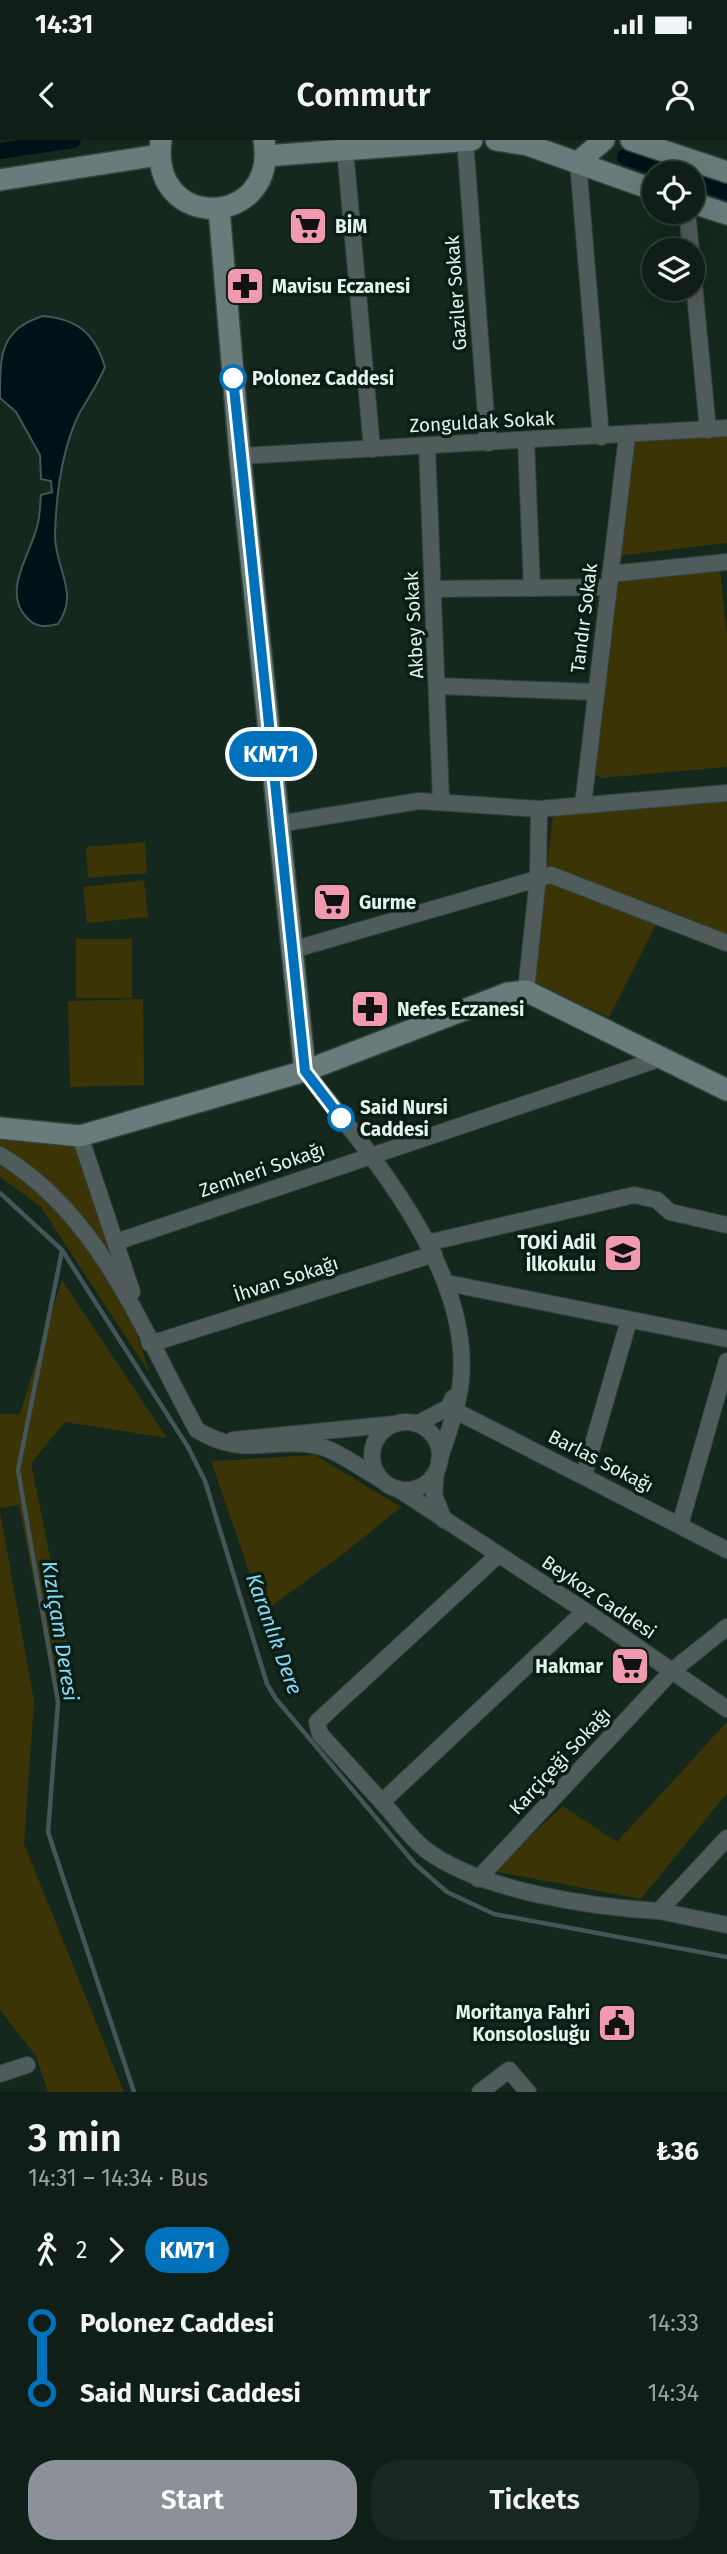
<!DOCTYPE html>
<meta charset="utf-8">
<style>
body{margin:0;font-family:"Fira Sans",sans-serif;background:#18271f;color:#f1f3f6;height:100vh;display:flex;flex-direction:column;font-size:26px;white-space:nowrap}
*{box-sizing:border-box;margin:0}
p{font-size:23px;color:#9ba2a1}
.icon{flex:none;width:38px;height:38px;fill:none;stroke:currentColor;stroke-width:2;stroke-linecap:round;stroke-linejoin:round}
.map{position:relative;height:1952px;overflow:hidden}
.side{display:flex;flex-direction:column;background:#0f1e16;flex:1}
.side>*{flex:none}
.badge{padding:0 14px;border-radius:23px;font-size:24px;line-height:46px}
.tools{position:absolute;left:642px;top:21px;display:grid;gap:14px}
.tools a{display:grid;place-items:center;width:63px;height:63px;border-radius:50%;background:#0f1e16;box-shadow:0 7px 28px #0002,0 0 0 2px #2f3c35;font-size:35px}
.map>.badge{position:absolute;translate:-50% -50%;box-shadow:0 0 0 4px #fff}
.legs{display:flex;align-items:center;gap:10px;height:77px;padding:0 28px;font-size:23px}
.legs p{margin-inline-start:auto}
.summary{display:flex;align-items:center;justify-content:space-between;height:119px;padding:0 28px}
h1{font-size:38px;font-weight:600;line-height:52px}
.cta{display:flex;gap:14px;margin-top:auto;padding:14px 28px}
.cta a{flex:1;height:80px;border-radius:28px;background:#8c9099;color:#fff;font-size:28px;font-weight:600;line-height:80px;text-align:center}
.cta a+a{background:#18271f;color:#f1f3f6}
ul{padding:0 28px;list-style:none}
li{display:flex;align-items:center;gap:24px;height:70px;font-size:26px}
li i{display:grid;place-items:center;width:10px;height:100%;margin:0 9px;background:currentColor}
li i::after{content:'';width:18px;height:18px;margin:-9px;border:5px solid;border-radius:50%;background:#0f1e16}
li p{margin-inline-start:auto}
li:first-child i{background:linear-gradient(#0000 50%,currentColor 0)}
li:last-child i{background:linear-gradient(currentColor 50%,#0000 0)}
.status{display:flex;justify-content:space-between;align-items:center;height:49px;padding:0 35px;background:#0f1e16;direction:ltr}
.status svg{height:19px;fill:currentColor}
header{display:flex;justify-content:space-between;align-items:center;height:91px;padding:0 28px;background:#0f1e16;font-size:32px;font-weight:600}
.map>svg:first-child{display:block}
.green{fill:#3b3406}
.water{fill:#001118;stroke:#455558;stroke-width:2}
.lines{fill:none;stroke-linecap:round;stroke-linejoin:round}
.stream{stroke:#455558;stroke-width:4.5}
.canal{stroke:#001118;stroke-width:16}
.street-casing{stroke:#31443b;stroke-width:18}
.secondary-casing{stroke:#31443b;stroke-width:24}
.street{stroke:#505b5b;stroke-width:16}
.secondary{stroke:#697b7a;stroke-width:21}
.line-1-casing{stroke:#fff;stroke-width:16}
.line-1{stroke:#0072bc;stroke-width:10}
.stop-1-dot{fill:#fff;stroke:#0072bc;stroke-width:3.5}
.labels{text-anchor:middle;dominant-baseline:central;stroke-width:7;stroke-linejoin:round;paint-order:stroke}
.poi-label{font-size:19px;font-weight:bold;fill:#e6f3ec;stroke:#0b1e15;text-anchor:start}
.street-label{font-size:19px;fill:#e6f3ec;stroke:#0b1e15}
.stop-label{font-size:19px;font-weight:bold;fill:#e6f3ec;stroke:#0b1e15;text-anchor:start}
.water-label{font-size:21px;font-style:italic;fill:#87d9f8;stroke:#0b1e15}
</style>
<div class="status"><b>14:31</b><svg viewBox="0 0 49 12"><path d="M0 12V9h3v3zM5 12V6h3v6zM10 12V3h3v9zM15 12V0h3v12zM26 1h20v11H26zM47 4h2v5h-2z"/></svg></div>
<header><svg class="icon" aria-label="back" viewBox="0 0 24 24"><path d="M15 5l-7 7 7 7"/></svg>Commutr<svg class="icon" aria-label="person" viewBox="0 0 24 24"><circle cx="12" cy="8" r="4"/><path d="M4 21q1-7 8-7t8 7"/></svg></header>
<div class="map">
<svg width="727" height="1952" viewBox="0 0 727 1952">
<rect width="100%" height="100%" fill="#14281e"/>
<!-- green -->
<g class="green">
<polygon points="727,292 727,403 616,416 633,301"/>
<polygon points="720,430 727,496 727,627 602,638 589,631 614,439"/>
<polygon points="727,656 727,794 664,769 609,877 532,844 553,676"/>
<polygon points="145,702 147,733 88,738 86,707"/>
<polygon points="144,740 148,777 87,783 83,747"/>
<rect x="76" y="799" width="56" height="59"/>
<polygon points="143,859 144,945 70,947 68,861"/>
<polygon points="0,994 73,1002 150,1234 41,1067 0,1037"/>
<polygon points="62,1140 167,1298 65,1282 31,1323 73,1531 53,1540 19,1365 0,1368 0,1274 20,1274"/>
<polygon points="315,1315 401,1367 342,1415 263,1472 211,1321"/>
<polygon points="0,1372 34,1561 24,1704 124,1952 48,1952 36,1916 0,1870"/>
<polygon points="727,1582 727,1653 641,1759 493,1731 563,1666 617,1702"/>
</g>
<!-- water -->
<path class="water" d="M43 176C78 179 95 194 105 227 98 244 88 258 79 274 61 311 56 355 55 396 55 428 80 453 58 484 47 487 37 488 28 479 0 452 32 413 38 383 40 374 40 364 41 355L52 352 51 341 41 339 40 315 16 272 0 258C0 215 0 189 43 176Z"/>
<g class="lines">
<!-- stream -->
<g class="stream">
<polyline points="0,1053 62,1110 188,1307 205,1341 267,1544 276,1559 415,1724 447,1752 494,1774 727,1817"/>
<polyline points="62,1111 18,1330 58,1562 48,1692 134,1952"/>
</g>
<!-- canal -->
<g class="canal">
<polyline points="0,11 73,0"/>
<polyline points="625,17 673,33"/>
<polyline points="693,40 727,52"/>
</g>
<!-- street casing -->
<g class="street-casing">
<g id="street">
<polyline points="465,0 488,303"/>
<polyline points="345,9 372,309"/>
<polyline points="578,22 601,297"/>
<polyline points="687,72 691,110"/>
<polyline points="693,133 708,290"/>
<polyline points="526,301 532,448"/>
<polyline points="427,306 441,661"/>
<polyline points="240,316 727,288"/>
<polyline points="610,434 727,422"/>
<polyline points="433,449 608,447"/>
<polyline points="437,546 596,552"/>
<polyline points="583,665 627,296"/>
<polyline points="278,684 419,661 539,669 727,653"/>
<polyline points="292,810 551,735 727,803"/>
<polyline points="526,851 538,737 539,669"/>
<path d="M305 931C369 1013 471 1128 461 1239 459 1266 447 1295 439 1321"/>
<polyline points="80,996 132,1152"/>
<path d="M0 1015C100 1074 143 1192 197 1290 243 1318 268 1298 313 1305 335 1308 360 1328 380 1339"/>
<polyline points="116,1102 662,918"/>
<polyline points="427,1103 634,1055 657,1060 670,1072 727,1085"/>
<polyline points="447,1143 727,1199"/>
<polyline points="148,1196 150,1204 434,1114"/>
<polyline points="454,1270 727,1410"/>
<circle cx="406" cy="1316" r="34"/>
<polyline points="417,1284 449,1267 453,1258"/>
<polyline points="233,1300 395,1284"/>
<polyline points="436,1332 434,1355 444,1380"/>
<polyline points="584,1335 629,1180"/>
<polyline points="398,1349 585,1471 727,1569"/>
<polyline points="680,1385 727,1221"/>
<path d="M585 1471 382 1662C396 1677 409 1697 426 1710 481 1751 591 1767 659 1771L727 1698"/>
<polyline points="382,1662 320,1594 317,1582 497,1416"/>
<polyline points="478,1739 672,1531 727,1487"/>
<polyline points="659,1771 727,1785"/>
<polyline points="0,1934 27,1925"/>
<polyline points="480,1952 509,1930 528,1952"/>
</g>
</g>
<!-- secondary casing -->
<g class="secondary-casing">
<g id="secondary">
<path d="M161 0C148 93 279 89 264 0"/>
<polyline points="496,0 528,5 654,50"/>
<polyline points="631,0 727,32"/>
<polyline points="266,16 472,0"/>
<polyline points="578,22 604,0"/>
<polyline points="0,40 159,15"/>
<polyline points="693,63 727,74"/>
<polyline points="219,69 240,316 305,931"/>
<polyline points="0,988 80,996 305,931 508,853 526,851 727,950"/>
</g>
</g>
<!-- street -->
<use href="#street" class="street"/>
<!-- secondary -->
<use href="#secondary" class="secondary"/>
</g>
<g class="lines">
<!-- line-1 casing -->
<g class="line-1-casing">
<polyline id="line-1" points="233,238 305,931 341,978"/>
</g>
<!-- line-1 -->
<use href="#line-1" class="line-1"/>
</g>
<!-- icons -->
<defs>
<g id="supermarket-square" transform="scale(2.0125)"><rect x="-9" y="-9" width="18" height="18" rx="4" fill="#f29aad" stroke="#0b1e15"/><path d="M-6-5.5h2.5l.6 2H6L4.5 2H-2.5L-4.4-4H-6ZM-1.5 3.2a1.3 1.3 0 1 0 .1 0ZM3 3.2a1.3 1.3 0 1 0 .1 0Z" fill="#111"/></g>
<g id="pharmacy-square" transform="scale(2.0125)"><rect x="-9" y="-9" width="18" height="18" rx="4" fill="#f29aad" stroke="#0b1e15"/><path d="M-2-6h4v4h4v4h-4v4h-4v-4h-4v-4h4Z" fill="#111"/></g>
<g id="school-square" transform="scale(2.0125)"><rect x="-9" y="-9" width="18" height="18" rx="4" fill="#f29aad" stroke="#0b1e15"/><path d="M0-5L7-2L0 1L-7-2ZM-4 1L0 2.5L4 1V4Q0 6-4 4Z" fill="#111"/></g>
<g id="civic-square" transform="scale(2.0125)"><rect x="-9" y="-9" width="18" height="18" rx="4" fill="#f29aad" stroke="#0b1e15"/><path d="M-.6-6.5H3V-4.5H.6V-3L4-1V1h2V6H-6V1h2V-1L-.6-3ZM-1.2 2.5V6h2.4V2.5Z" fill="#111"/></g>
</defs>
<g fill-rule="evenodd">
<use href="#supermarket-square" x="308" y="86"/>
<use href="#pharmacy-square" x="245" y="146"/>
<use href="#supermarket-square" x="332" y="762"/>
<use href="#pharmacy-square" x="370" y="869"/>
<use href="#school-square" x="623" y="1113"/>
<use href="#supermarket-square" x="630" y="1526"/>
<use href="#civic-square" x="617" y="1883"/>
</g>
<!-- markers -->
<g class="stop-1-dot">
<circle cx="233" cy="238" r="12"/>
<circle cx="341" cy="978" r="12"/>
</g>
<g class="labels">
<!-- poi labels -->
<g class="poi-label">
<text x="335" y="86">BİM</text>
<text x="272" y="146">Mavisu Eczanesi</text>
<text x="359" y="762">Gurme</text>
<text x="397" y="869">Nefes Eczanesi</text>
<text x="596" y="1102" text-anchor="end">TOKİ Adil<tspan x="596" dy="22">İlkokulu</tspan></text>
<text x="603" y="1526" text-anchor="end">Hakmar</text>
<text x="590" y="1872" text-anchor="end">Moritanya Fahri<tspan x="590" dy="22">Konsolosluğu</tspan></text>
</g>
<!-- street labels -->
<g class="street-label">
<text transform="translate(456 153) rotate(-94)">Gaziler Sokak</text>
<text transform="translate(482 282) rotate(-3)">Zonguldak Sokak</text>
<text transform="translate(584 478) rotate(-83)">Tandır Sokak</text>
<text transform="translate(414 485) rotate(-93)">Akbey Sokak</text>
<text transform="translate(262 1030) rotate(-19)">Zemheri Sokağı</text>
<text transform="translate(286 1139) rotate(-18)">İhvan Sokağı</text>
<text transform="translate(601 1321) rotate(27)">Barlas Sokağı</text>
<text transform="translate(599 1457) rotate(34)">Beykoz Caddesi</text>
<text transform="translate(560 1621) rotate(-47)">Karçiçeği Sokağı</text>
</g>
<!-- stop labels -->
<g class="stop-label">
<text x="252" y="238">Polonez Caddesi</text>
<text x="360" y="967">Said Nursi<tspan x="360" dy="22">Caddesi</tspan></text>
</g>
<!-- water labels -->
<g class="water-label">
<text transform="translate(60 1491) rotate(81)">Kızılçam Deresi</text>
<text transform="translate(274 1494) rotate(70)">Karanlık Dere</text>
</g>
</g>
</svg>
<div class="tools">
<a><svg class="icon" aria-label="locate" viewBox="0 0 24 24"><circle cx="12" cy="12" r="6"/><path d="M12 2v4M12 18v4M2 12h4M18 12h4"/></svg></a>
<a><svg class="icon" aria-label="layers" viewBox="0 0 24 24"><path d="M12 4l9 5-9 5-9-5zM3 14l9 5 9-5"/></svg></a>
</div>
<b class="badge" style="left:271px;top:614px;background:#0072bc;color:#fff">KM71</b>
</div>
<section class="side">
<div class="summary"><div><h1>3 min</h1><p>14:31 – 14:34 · Bus</p></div><b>₺36</b></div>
<div class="legs"><svg class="icon" aria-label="walk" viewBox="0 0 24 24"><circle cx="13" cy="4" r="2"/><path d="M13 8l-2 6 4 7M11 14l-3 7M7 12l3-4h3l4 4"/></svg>2<svg class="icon" aria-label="forward" viewBox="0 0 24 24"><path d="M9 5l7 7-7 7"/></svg><b class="badge" style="background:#0072bc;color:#fff">KM71</b></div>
<ul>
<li><i style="color:#0072bc"></i><b>Polonez Caddesi</b><p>14:33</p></li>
<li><i style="color:#0072bc"></i><b>Said Nursi Caddesi</b><p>14:34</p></li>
</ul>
<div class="cta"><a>Start</a><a>Tickets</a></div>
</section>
